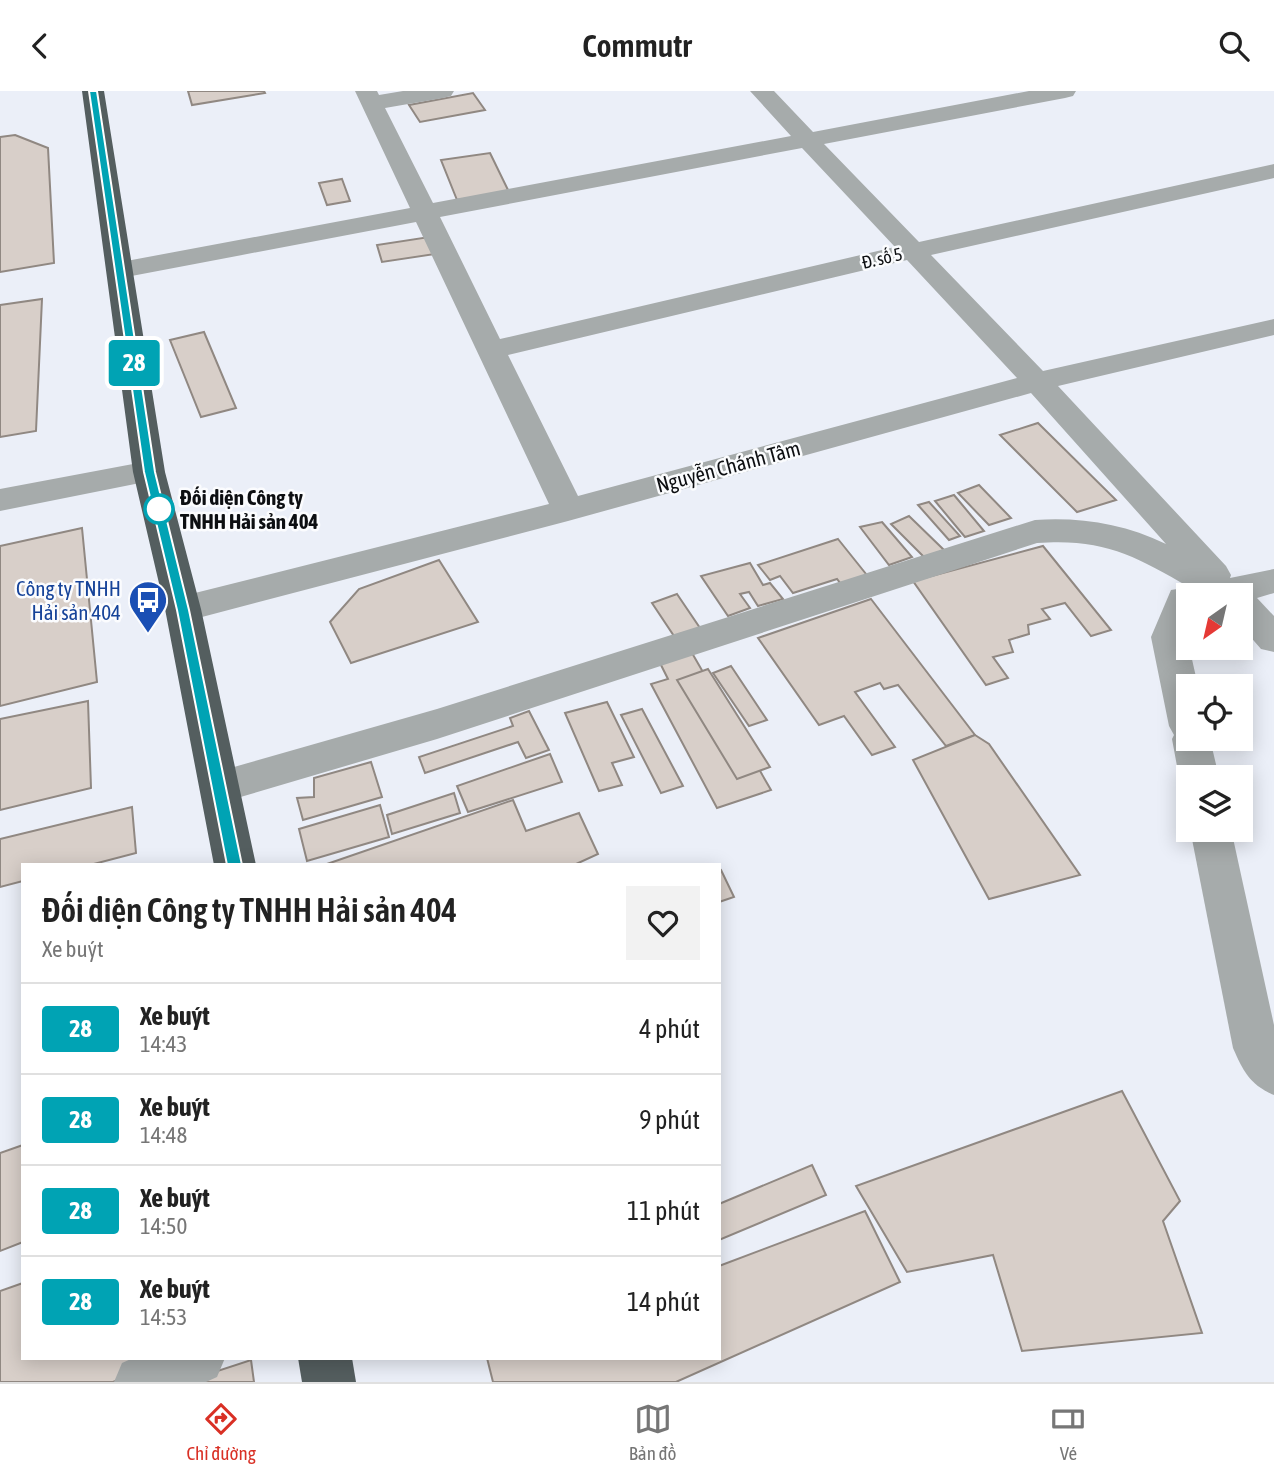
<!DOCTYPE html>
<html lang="vi">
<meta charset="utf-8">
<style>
body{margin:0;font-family:"Asap Condensed",sans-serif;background:#f2f2f2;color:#222;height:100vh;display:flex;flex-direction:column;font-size:26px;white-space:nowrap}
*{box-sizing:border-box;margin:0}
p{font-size:23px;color:#767676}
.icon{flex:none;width:38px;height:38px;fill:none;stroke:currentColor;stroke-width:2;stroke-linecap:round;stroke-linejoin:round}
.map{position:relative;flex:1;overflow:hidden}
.details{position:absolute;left:21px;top:772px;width:700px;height:497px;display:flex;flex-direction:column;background:#fff;border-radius:0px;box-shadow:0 4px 18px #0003}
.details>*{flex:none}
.badge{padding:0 14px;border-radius:5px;font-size:24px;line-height:46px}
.needle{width:46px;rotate:214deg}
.tools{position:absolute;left:1176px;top:492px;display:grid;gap:14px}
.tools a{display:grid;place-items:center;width:77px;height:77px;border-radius:0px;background:#fff;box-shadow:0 4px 18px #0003;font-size:35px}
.map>.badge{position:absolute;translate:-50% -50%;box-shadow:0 0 0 4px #fff}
.round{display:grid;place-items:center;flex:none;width:74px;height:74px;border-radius:0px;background:#f2f2f2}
.overview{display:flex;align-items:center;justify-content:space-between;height:119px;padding:0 21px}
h1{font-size:33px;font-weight:600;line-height:52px}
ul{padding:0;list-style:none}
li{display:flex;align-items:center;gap:21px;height:91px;padding:0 21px;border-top:2px solid #e0e0e0}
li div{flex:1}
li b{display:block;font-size:26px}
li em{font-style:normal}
li .badge{min-width:77px;font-weight:700;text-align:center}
header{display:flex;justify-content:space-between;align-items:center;height:91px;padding:0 21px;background:#fff;font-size:32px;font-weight:600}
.tab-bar{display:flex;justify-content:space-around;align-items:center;height:98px;border-top:2px solid #e0e0e0;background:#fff;font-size:19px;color:#767676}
.tab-bar a{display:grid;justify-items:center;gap:4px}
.tab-bar .on{color:#d93025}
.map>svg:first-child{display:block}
.building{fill:#d8cfc9;stroke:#908882;stroke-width:2}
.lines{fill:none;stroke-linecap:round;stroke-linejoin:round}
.minor{fill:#a6abab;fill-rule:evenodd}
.highway{fill:#545e5f;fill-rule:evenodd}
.line{fill:#00a3b4;stroke:#fff;stroke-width:2}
.stop-dot{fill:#fff;stroke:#00a3b4;stroke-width:3.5}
.labels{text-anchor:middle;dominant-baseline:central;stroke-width:5;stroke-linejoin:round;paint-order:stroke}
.far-street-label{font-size:18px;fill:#0d0f12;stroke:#fbfcfe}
.street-label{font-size:21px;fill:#0d0f12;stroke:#fbfcfe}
.stop-label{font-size:21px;font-weight:bold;fill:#0d0f12;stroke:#fbfcfe;text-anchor:start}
.transit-label{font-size:21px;fill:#164399;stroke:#fbfcfe;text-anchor:end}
</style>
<header><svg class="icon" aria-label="back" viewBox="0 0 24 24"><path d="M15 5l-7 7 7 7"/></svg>Commutr<svg class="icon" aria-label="search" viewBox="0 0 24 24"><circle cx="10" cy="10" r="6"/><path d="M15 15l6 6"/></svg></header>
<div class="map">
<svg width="1274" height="1291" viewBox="0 0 1274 1291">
<rect width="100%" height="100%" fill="#ebeff8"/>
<!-- building -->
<g class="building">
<polygon points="188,0 264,0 265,2 192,14"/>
<polygon points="473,2 485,19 420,31 409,14"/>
<polygon points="15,44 48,57 54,172 0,181 0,46"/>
<polygon points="490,62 509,101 457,109 441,69"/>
<polygon points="342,88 350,110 327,114 319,92"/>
<polygon points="429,146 435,163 382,171 377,154"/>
<polygon points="42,208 36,340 0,346 0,214"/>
<polygon points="204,241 236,317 201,326 170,249"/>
<polygon points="1038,332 1116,409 1077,421 1000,344"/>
<polygon points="979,394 1011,427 989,434 958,402"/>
<polygon points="954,404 984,440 965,446 935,410"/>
<polygon points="929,411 960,445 949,449 918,414"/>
<polygon points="909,425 944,459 925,467 891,433"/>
<polygon points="882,431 912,466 889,474 860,436"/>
<polygon points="82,437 97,591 0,615 0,455"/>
<polygon points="838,448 870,488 844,497 837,488 793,502 780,485 770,489 758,474"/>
<polygon points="1043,455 1111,539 1091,545 1065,512 1042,518 1050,528 1028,534 1029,543 1009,549 1013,561 993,566 1008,587 986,594 913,490"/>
<polygon points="439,469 478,531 351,572 330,531 359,498"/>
<polygon points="750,472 763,494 770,492 783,508 758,515 749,501 740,503 750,517 728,525 701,485"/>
<polygon points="677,503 702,540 676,548 652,512"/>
<polygon points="871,508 975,644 946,655 898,594 884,598 880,592 855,601 895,656 872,664 844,625 819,634 758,547"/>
<polygon points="692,562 771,699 717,717 651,593 668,588 660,572"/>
<polygon points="731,575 767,629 749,635 713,582"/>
<polygon points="708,578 770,676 737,688 677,589"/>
<polygon points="88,610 91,697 0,719 0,628"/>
<polygon points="607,611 634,666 612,672 622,694 599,700 565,622"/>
<polygon points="642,618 683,695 661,702 621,624"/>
<polygon points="529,620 549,659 526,667 518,651 425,682 419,666 513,635 510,627"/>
<polygon points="975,644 989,653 1080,784 989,808 913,669"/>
<polygon points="550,663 562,691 468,721 457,695"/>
<polygon points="371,671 382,706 303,729 297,707 314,706 314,687"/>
<polygon points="454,702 460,722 392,743 387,724"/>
<polygon points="513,709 526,740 579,722 598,763 574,774 324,774"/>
<polygon points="380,714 389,746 307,770 299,738"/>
<polygon points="132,716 136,762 90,774 23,774 23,790 0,796 0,748"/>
<polygon points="721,779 734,806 719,811 719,780"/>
<polygon points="1122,1000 1180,1110 1163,1130 1202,1242 1022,1260 993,1164 907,1181 856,1095"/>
<polygon points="23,1054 23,1151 0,1160 0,1062"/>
<polygon points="812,1074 826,1104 719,1149 719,1113"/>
<polygon points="865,1120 900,1191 676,1291 493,1291 487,1267 719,1267 719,1175"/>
<polygon points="23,1192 23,1267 172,1267 113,1291 0,1291 0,1200"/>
<polygon points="251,1269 254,1291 184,1291"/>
</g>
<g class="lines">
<!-- minor -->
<g class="minor">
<path d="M355 0H377L379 4 403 0H454L451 5 443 7 385 17 433 112 791 45 750 0H774L813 41 1029 0H1076L1073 5 1065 7 824 53 919 151 1274 73V87L931 164 1043 280 1274 228V244L1058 295 1226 475 1231 484 1230 487 1274 478V502L1257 507 1274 525V561L1261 558 1241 535V504H1188L1187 546 1198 595H1188V648H1210L1219 686H1188V699L1179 686 1172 648 1174 644 1169 635 1151 546 1171 499 1189 496C1134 464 1102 447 1037 452L437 648 220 712 206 708 200 696 206 684 437 618 1035 429C1082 426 1124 433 1166 453L1031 302 568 430 183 531 171 527 165 518 171 509 183 505 549 413 416 131 121 187 111 185 108 179 111 173 121 171 410 117ZM802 57 895 156 500 248 440 126ZM907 169 1017 287 578 405 508 264Z"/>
<polygon points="149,370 160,374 165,381 160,388 0,420 0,398"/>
<path d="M1190 738H1231L1274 934V1004C1250 994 1243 980 1233 957Z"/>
<polygon points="133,1267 225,1267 217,1286 206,1291 114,1291 122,1272"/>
</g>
<!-- highway -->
<g class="highway">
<polygon points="82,0 104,0 165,381 201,518 256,774 214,774 165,518 133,381"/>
<polygon points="298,1267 352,1267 356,1291 302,1291"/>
</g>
</g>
<!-- line -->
<polygon class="line" points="89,0 97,0 155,381 189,519 242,774 234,780 227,774 177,519 144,381"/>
<!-- icons -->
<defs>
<g id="bus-pin" transform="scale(2.0125)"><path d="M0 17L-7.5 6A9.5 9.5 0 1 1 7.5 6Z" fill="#1a4fb4" stroke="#fbfcfe"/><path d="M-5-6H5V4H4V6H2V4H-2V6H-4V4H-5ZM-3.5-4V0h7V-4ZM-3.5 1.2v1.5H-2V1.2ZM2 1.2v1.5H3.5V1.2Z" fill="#fff"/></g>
</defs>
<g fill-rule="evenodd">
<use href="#bus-pin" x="148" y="509"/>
</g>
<!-- markers -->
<circle class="stop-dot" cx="159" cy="418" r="14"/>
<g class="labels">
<!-- far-street labels -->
<g class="far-street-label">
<text transform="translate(882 167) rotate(-13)">Đ. số 5</text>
</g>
<!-- street labels -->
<g class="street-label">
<text transform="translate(728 375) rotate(-15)">Nguyễn Chánh Tâm</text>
</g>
<!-- stop labels -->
<g class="stop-label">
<text x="180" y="406">Đối diện Công ty<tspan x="180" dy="24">TNHH Hải sản 404</tspan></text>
</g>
<!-- transit labels -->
<g class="transit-label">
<text x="121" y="497">Công ty TNHH<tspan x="121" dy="24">Hải sản 404</tspan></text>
</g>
</g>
</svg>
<div class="tools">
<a><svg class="needle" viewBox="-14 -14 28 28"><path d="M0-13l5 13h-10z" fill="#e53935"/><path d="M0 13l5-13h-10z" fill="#767676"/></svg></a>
<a><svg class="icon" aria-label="locate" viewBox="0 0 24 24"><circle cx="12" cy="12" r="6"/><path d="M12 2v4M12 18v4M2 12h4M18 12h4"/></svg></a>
<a><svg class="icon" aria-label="layers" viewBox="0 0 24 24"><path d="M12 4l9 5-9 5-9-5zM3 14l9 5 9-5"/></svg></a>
</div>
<b class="badge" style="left:134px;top:272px;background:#00a3b4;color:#fff">28</b>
<section class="details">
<div class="overview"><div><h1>Đối diện Công ty TNHH Hải sản 404</h1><p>Xe buýt</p></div><a class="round"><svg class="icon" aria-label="heart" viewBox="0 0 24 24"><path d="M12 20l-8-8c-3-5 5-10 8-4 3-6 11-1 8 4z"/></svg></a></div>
<ul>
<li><span class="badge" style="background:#00a3b4;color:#fff">28</span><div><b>Xe buýt</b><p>14:43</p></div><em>4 phút</em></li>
<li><span class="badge" style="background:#00a3b4;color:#fff">28</span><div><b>Xe buýt</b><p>14:48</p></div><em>9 phút</em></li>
<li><span class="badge" style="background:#00a3b4;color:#fff">28</span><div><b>Xe buýt</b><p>14:50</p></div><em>11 phút</em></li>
<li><span class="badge" style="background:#00a3b4;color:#fff">28</span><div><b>Xe buýt</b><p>14:53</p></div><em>14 phút</em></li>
</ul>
</section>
</div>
<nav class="tab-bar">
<a class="on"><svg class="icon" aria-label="directions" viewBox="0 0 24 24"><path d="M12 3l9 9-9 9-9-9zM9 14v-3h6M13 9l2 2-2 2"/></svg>Chỉ đường</a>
<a><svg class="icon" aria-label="map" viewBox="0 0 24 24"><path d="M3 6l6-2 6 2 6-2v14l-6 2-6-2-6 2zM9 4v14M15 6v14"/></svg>Bản đồ</a>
<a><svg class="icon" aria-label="tickets" viewBox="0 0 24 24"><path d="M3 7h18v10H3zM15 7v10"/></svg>Vé</a>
</nav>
